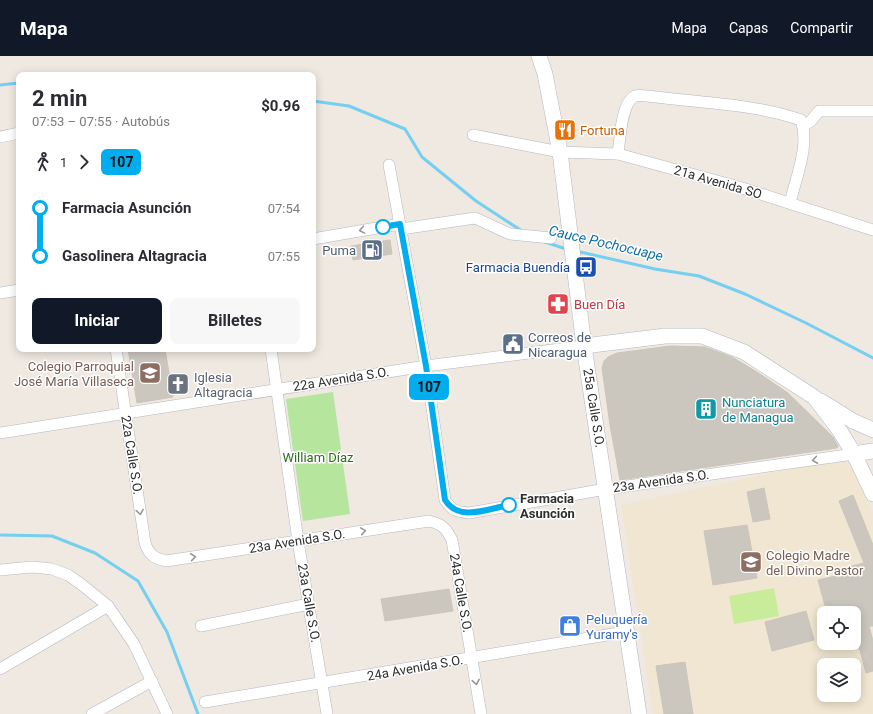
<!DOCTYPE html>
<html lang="es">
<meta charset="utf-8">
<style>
body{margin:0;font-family:Roboto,sans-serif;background:#f7f7f7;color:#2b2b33;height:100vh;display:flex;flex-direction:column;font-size:15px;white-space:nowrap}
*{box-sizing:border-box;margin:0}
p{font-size:13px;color:#7c7c81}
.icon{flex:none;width:22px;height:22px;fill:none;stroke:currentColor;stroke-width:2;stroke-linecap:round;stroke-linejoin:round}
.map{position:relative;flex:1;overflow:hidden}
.drawer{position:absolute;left:16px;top:16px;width:300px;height:280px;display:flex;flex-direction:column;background:#fff;border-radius:8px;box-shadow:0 2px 10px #0003}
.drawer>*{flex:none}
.badge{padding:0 8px;border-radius:6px;font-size:14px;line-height:26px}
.tools{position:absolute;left:817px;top:550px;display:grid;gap:8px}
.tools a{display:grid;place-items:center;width:44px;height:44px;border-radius:8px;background:#fff;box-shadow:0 2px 10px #0003;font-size:20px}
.map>.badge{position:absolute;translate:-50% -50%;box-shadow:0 0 0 2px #fff}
.legs{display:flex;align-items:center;gap:6px;height:44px;padding:0 16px;font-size:13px}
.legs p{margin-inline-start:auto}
.overview{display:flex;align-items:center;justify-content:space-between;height:68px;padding:0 16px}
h1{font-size:22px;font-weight:700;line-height:30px}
.primary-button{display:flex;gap:8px;margin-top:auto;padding:8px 16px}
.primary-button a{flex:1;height:46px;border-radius:8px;background:#111827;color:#fff;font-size:16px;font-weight:700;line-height:46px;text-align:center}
.primary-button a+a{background:#f7f7f7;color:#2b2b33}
ul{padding:0 16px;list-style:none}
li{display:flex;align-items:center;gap:14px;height:48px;font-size:15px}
li i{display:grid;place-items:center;width:6px;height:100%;margin:0 5px;background:currentColor}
li i::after{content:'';width:10px;height:10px;margin:-5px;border:3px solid;border-radius:50%;background:#fff}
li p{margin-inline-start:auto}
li:first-child i{background:linear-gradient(#0000 50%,currentColor 0)}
li:last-child i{background:linear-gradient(currentColor 50%,#0000 0)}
header{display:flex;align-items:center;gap:24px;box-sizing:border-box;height:56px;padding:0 20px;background:#111827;color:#fff}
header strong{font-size:19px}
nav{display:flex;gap:22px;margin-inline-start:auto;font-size:14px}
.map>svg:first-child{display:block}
.education{fill:#f0e6d1;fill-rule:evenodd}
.green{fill:#b6e59e}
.pitch{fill:#c9ec9a}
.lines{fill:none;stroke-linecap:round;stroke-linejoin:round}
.stream{stroke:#75cff0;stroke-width:3}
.building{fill:#cbc7bf;stroke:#cbc5ba}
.street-casing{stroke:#b4b7c1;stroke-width:12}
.secondary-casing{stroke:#b4b7c1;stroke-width:16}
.street{stroke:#fff;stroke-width:11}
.secondary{stroke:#fff;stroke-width:15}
.oneway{stroke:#969696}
.line-1-casing{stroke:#fff;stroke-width:9}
.line-1{stroke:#00adee;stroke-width:6}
.stop-1-dot{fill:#fff;stroke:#00adee;stroke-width:2}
.labels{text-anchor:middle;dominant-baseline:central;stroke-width:3;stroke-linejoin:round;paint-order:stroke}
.food-label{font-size:13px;fill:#c56008;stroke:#fff;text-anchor:start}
.street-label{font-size:13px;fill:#2e2e2e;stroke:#fff}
.service-label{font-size:13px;fill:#4e5e75;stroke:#fff;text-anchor:end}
.transit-label{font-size:13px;fill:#164399;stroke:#fff;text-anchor:end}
.health-label{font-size:13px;fill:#be3a42;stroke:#fff;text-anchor:start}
.education-label{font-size:13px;fill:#785e54;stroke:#fff;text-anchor:end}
.worship-label{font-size:13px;fill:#5b616d;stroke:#fff;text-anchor:start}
.culture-label{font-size:13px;fill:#0d838f;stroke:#fff;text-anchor:start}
.park-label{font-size:13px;fill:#2c6e1b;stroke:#fff}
.stop-label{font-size:13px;font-weight:bold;fill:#2e2e2e;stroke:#fff;text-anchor:start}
.shop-label{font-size:13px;fill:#366cbe;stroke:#fff;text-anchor:start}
.water-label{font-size:14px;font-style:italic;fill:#0d6fa3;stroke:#fff}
</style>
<header>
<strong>Mapa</strong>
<nav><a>Mapa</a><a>Capas</a><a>Compartir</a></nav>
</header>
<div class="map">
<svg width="873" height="658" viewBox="0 0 873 658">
<rect width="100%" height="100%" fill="#efe9e1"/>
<!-- education -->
<path class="education" d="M851 400 873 456V658H653L621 449ZM824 557H854V587H824ZM824 609H854V639H824Z"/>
<!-- green -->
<polygon class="green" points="333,336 350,458 303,465 286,343"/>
<!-- pitch -->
<polygon class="pitch" points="774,532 779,560 734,568 729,540"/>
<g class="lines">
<!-- stream -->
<g class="stream">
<polyline points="0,29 19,27"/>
<polyline points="313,45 349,50 405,73 422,101 476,145 522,175"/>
<polyline points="545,186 569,194"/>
<polyline points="576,195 655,213 699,220 745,238 806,267 873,302"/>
<polyline points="0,479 52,480 95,497 138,525 167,576 198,658"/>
</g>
</g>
<!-- building -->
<g class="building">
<polygon points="390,184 392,198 353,204 351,190"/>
<polygon points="670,290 705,291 732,301 757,316 788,337 833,381 838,390 837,392 620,424 610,369 602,312 604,305 608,301 617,297"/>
<polygon points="128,293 165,293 173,341 137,347"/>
<polygon points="764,432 770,463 753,466 747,436"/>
<polygon points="853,439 873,489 873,570 869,570 873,585 873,615 866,617 854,572 854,557 827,557 818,524 840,519 839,513 864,507 839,445"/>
<polygon points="747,469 757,522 713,529 704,475"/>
<polygon points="449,533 453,555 385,565 381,543"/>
<polygon points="806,555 814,584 772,595 765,566"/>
<polygon points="685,606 693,658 664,658 656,610"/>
</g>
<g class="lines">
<!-- street casing -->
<g class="street-casing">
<g id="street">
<polyline points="803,70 811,65 819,55 873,55"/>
<polyline points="473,79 560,96 618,98 739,131 873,174"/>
<polyline points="0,81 19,77"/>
<path d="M618 98C620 84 621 47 635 40 638 39 644 40 647 40 694 46 757 48 801 64 810 89 796 121 790 147"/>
<path d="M389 109 426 310 445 444C451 454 457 456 469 457L606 433 854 398"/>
<polyline points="401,173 475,162 510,178 551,182"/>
<polyline points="313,183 400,168"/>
<polyline points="0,237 19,234"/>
<path d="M116 293 145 487C149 499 154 502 166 505L429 465C442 468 446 472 452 484L481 658"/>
<polyline points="271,293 298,485 327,658"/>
<polyline points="0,377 426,310 584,290"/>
<polyline points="0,514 32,511 52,513 68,519 81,528 108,550 134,588 167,658"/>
<polyline points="201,570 309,548"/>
<polyline points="0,613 108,550"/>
<polyline points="205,646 625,576"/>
<polyline points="92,658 152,625"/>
</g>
</g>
<!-- secondary casing -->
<g class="secondary-casing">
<g id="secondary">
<polyline points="539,0 545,18 560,96 584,290 639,658"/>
<polyline points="584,290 665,280 702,280 744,296 814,341 840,375 854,398 873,438"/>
<polyline points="821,345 853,365 873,374"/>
<polyline points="854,398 873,395"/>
</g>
</g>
<!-- street -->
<use href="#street" class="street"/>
<!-- secondary -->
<use href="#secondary" class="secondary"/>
</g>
<!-- one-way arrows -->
<defs><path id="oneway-chevron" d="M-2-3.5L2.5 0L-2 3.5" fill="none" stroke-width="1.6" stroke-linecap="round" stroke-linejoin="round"/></defs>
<g class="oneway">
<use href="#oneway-chevron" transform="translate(362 174) rotate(170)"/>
<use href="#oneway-chevron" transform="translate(815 404) rotate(172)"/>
<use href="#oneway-chevron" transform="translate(140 456) rotate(81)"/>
<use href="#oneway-chevron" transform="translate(363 475) rotate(-9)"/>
<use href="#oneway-chevron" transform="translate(193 501) rotate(-8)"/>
<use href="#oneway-chevron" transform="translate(476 626) rotate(81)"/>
</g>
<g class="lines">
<!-- line-1 casing -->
<g class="line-1-casing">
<path id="line-1" d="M383 171 400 168 426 310 445 444C459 466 487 453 509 449"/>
</g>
<!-- line-1 -->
<use href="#line-1" class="line-1"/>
</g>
<!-- icons -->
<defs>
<g id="restaurant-square" transform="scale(1.15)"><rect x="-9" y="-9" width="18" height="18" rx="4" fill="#e8710a" stroke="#fff"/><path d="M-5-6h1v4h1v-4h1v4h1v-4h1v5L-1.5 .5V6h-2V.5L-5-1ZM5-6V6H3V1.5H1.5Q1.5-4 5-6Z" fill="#fff"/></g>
<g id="fuel-square" transform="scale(1.15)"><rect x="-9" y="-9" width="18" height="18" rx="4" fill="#5c6f8a" stroke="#fff"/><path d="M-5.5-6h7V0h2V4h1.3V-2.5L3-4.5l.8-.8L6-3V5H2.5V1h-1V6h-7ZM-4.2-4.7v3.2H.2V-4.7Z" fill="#fff"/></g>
<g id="bus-square" transform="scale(1.15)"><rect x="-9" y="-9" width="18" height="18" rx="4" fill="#1a4fb4" stroke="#fff"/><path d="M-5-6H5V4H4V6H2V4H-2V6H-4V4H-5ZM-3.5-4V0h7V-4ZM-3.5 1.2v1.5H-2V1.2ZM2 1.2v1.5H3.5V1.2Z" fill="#fff"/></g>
<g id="pharmacy-square" transform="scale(1.15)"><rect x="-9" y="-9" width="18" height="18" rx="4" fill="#e0444e" stroke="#fff"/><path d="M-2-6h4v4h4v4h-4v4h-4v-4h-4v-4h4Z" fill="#fff"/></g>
<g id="civic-square" transform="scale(1.15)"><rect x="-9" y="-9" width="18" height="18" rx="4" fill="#5c6f8a" stroke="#fff"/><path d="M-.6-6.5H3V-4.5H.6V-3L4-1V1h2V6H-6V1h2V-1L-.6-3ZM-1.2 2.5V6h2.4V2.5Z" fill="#fff"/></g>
<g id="school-square" transform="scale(1.15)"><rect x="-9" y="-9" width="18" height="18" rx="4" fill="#8d6e63" stroke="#fff"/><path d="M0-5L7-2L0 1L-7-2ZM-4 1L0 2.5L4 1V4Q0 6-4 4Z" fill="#fff"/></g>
<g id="church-square" transform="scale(1.15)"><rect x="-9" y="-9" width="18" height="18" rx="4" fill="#6b7280" stroke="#fff"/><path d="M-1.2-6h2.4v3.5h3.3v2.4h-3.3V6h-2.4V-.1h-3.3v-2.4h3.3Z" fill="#fff"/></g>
<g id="building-square" transform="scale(1.15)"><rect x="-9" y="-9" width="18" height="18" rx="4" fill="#0f9aa8" stroke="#fff"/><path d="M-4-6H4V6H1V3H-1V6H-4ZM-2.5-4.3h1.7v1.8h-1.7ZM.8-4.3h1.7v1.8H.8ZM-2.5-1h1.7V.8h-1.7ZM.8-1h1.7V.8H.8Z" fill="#fff"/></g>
<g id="shop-square" transform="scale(1.15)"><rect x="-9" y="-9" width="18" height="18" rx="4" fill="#3f7fe0" stroke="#fff"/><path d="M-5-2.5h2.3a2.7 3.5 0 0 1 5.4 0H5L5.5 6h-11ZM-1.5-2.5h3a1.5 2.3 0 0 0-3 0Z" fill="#fff"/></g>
</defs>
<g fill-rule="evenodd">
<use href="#restaurant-square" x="565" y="74"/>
<use href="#fuel-square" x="372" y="194"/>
<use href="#bus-square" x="586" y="211"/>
<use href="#pharmacy-square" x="558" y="248"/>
<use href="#civic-square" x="513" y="288"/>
<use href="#school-square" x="150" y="317"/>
<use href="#church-square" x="178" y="328"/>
<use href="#building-square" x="706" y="353"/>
<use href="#school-square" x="751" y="506"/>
<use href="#shop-square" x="570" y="570"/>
</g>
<!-- markers -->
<g class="stop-1-dot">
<circle cx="383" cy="171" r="7"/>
<circle cx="509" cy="449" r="7"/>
</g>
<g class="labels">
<!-- food labels -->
<g class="food-label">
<text x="580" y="74">Fortuna</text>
</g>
<!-- street labels -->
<g class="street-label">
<text transform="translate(718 126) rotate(16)">21a Avenida SO</text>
<text transform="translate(341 323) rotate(-9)">22a Avenida S.O.</text>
<text transform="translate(594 352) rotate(81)">25a Calle S.O.</text>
<text transform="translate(132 399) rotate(81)">22a Calle S.O.</text>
<text transform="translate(661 425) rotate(-8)">23a Avenida S.O.</text>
<text transform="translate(297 485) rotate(-9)">23a Avenida S.O.</text>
<text transform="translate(461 537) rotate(80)">24a Calle S.O.</text>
<text transform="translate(309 547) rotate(80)">23a Calle S.O.</text>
<text transform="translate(415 612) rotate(-10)">24a Avenida S.O.</text>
</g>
<!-- service labels -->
<g class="service-label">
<text x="356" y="194">Puma</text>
<text x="528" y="281" text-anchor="start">Correos de<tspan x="528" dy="15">Nicaragua</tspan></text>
</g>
<!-- transit labels -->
<g class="transit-label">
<text x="570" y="211">Farmacia Buendía</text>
</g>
<!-- health labels -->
<g class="health-label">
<text x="574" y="248">Buen Día</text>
</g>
<!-- education labels -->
<g class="education-label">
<text x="134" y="310">Colegio Parroquial<tspan x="134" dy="15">José María Villaseca</tspan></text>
<text x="766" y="499" text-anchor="start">Colegio Madre<tspan x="766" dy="15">del Divino Pastor</tspan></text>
</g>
<!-- worship labels -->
<g class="worship-label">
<text x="194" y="321">Iglesia<tspan x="194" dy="15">Altagracia</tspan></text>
</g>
<!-- culture labels -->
<g class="culture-label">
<text x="722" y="346">Nunciatura<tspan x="722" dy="15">de Managua</tspan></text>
</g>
<!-- park labels -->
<g class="park-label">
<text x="318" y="401">William Díaz</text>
</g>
<!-- stop labels -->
<g class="stop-label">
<text x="520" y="442">Farmacia<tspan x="520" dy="15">Asunción</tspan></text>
</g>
<!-- shop labels -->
<g class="shop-label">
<text x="586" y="563">Peluquería<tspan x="586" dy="15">Yuramy's</tspan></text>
</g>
<!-- water labels -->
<g class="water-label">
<text transform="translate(606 187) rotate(13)">Cauce Pochocuape</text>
</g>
</g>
</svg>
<div class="tools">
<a><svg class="icon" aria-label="locate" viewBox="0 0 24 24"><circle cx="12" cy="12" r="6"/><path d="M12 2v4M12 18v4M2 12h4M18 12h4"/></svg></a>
<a><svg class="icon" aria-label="layers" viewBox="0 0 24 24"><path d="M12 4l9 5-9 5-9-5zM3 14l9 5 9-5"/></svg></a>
</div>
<b class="badge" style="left:429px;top:331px;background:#00adee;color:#111">107</b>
<section class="drawer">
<div class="overview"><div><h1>2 min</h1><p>07:53 – 07:55 · Autobús</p></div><b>$0.96</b></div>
<div class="legs"><svg class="icon" aria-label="walk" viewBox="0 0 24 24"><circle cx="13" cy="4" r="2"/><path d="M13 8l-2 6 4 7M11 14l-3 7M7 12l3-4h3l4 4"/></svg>1<svg class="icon" aria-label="forward" viewBox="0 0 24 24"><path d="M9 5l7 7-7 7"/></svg><b class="badge" style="background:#00adee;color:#111">107</b></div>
<ul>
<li><i style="color:#00adee"></i><b>Farmacia Asunción</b><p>07:54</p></li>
<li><i style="color:#00adee"></i><b>Gasolinera Altagracia</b><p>07:55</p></li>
</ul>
<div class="primary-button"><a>Iniciar</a><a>Billetes</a></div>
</section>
</div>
